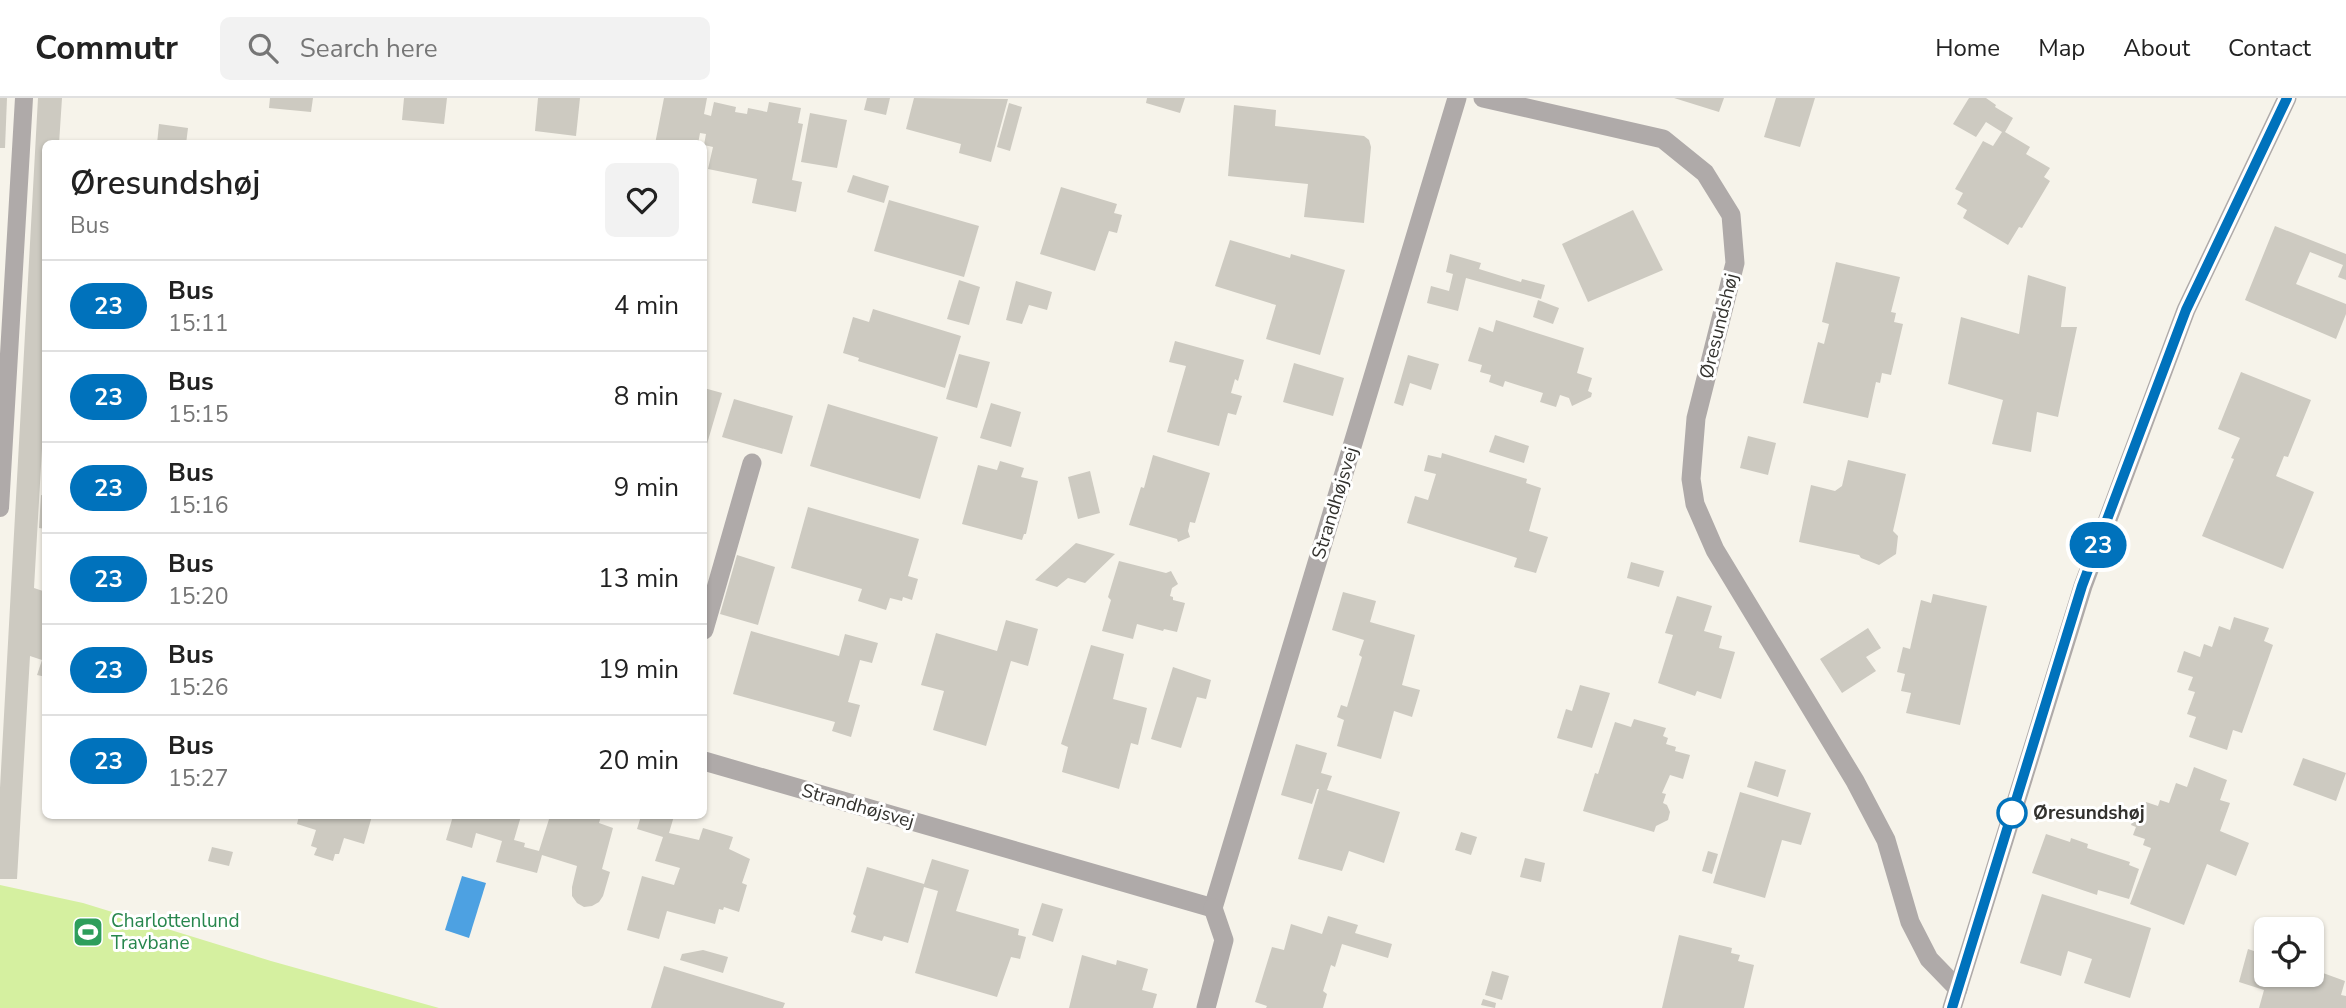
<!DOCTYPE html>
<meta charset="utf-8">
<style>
body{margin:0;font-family:"Nunito Sans",sans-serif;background:#f2f2f2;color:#222;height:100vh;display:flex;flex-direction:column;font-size:26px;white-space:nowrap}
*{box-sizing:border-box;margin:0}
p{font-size:23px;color:#767676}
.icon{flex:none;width:38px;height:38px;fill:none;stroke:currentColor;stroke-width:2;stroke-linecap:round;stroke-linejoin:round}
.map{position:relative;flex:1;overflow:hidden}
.side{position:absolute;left:42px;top:42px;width:665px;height:679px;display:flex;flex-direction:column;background:#fff;border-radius:10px;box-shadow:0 2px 5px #0004}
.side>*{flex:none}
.badge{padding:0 14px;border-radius:23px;font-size:24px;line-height:46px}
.tools{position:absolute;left:2254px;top:819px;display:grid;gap:14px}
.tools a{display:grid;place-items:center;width:70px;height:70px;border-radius:10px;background:#fff;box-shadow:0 2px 5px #0004;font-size:35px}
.map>.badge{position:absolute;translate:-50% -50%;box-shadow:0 0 0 4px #fff}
.round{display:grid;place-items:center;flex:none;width:74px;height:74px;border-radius:10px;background:#f2f2f2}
.headline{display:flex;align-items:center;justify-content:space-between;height:119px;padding:0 28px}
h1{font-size:33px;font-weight:600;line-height:52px}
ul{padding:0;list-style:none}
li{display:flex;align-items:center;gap:21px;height:91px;padding:0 28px;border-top:2px solid #e0e0e0}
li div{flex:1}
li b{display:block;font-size:26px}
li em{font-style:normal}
li .badge{min-width:77px;font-weight:700;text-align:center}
header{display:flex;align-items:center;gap:42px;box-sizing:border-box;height:98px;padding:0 35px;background:#fff;border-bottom:2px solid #e0e0e0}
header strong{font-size:33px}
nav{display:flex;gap:38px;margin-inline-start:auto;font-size:24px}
.search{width:490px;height:63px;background:#f2f2f2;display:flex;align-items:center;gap:18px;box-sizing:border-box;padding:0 24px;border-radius:10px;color:#767676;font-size:26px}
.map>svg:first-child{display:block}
.green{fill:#d5f0a0}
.water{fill:#4da1e2}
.building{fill:#cdcac1}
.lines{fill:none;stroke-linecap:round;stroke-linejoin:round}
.service{stroke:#afaaa9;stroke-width:18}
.minor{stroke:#afaaa9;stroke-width:19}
.line-casing{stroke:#fff;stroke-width:16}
.line{stroke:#0072bc;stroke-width:10}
.stop-dot{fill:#fff;stroke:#0072bc;stroke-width:3.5}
.labels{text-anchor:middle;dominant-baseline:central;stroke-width:6;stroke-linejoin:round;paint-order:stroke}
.street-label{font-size:19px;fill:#33322e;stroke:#fff}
.stop-label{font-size:19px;font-weight:bold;fill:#33322e;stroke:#fff;text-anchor:start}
.leisure-label{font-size:19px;fill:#27864d;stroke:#fff;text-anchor:start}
</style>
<header>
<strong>Commutr</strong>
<div class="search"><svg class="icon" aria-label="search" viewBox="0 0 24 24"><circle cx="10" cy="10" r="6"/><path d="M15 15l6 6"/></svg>Search here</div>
<nav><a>Home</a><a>Map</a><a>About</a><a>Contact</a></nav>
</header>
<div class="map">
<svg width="2346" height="910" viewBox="0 0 2346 910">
<rect width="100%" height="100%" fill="#f6f3ea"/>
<!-- green -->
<polygon class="green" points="0,787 83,805 271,863 439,910 0,910"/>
<!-- water -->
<polygon class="water" points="462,778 486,785 469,840 445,832"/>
<!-- building -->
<g class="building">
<polygon points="0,0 7,0 5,50 0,50"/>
<polygon points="38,0 62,0 59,46 46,46 46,281 34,490 46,494 46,579 37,577 42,562 30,558 17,781 0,781 0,690"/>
<polygon points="270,0 313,0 311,14 269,10"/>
<polygon points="404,0 447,0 444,26 402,22"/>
<polygon points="538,0 580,0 576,38 535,33"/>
<polygon points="664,0 707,0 704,16 711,18 714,4 736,9 735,14 747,16 748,10 767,14 769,4 801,10 798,25 803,26 792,82 802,84 796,114 752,105 757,81 708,71 713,49 704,47 706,36 700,35 698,46 655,46"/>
<polygon points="867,0 890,0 886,17 864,12"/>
<polygon points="914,0 1008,1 991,64 959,55 961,46 906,31"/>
<polygon points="1147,0 1185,0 1180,15 1146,5"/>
<polygon points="1674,0 1724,0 1719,14"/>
<polygon points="1776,0 1815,0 1800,49 1764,39"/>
<polygon points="1969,0 1986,0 1996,7 1995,9 2013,20 2005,34 2030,49 2026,56 2050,70 2044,79 2050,83 2022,130 2019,129 2008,147 1963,120 1967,112 1957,106 1963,95 1955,91 1983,43 1993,48 2002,34 1986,24 1976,39 1953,26"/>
<polygon points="1009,5 1022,9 1010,53 997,49"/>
<polygon points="1234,7 1276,12 1275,28 1364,38 1369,42 1371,49 1364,125 1304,119 1308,86 1228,78"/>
<polygon points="810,15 847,22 837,70 801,64"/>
<polygon points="159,26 188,30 186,46 157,46"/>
<polygon points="853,77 889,88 884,105 847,94"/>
<polygon points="1061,89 1117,106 1114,115 1122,117 1117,135 1109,133 1095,173 1040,156"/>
<polygon points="889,102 979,128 964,179 874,153"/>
<polygon points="1633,112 1663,172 1588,204 1562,146"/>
<polygon points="2275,128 2346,156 2346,182 2338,179 2343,167 2310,154 2296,186 2346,206 2346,216 2336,241 2245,202"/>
<polygon points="1230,142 1290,160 1291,156 1345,172 1320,257 1266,241 1276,207 1215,188"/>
<polygon points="1450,156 1481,165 1479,171 1521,184 1522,181 1545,187 1541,201 1466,180 1458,213 1427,205 1431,188 1449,193 1453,176 1446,174"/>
<polygon points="1836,164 1900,179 1891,214 1896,215 1894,224 1903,226 1891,277 1882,275 1880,285 1876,284 1868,320 1803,305 1818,244 1824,246 1829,226 1822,224"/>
<polygon points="2028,177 2066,189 2061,229 2077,229 2058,319 2037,314 2031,354 1992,346 2003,302 1948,286 1961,219 2019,236"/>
<polygon points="959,182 980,189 969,227 947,221"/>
<polygon points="1016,183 1052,194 1047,212 1029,207 1022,226 1006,222"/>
<polygon points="1538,202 1559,210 1553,226 1533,219"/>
<polygon points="873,211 961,238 945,290 858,263 859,260 843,255 853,219 869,224"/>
<polygon points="1496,222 1584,250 1577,275 1592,280 1588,293 1592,295 1591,299 1572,308 1569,300 1560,297 1556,309 1540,304 1543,295 1505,283 1503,289 1489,284 1491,277 1480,274 1482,267 1468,263 1479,229 1493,234"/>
<polygon points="1175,243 1244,262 1238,283 1235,281 1231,295 1242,298 1236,317 1228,315 1219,348 1167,334 1186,268 1169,264"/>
<polygon points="959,256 990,264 977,310 946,301"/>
<polygon points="1408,257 1439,266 1431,292 1410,285 1403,308 1394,305"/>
<polygon points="1294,265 1344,280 1333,318 1283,304"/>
<polygon points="2241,274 2311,302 2288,359 2284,358 2276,378 2314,394 2283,471 2202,438 2234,361 2231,360 2240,340 2218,331"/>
<polygon points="704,290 722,295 704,356"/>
<polygon points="734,301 793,318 782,356 722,339"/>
<polygon points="991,305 1021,314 1011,349 980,340"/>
<polygon points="828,306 938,339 920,401 810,368"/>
<polygon points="1495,337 1529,348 1524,365 1489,354"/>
<polygon points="1748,338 1776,345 1768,377 1740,370"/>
<polygon points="1442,355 1527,381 1526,385 1541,390 1529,433 1548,439 1536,475 1514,469 1517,460 1407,425 1415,398 1428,402 1436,376 1424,373 1428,357 1441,360"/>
<polygon points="1153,357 1210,375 1195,425 1190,424 1188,433 1190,439 1178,444 1177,441 1129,427 1141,389 1144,390"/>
<polygon points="1848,362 1906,376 1893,433 1898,438 1896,456 1879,467 1861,460 1859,457 1799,444 1811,387 1835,393 1842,388"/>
<polygon points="1000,363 1024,370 1021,379 1038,383 1026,436 1024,436 1022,442 962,426 978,367 997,372"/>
<polygon points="1090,373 1100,415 1078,421 1068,379"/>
<polygon points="41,397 46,398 46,431 39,430"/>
<polygon points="808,409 919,441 908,478 918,481 912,502 903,499 902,503 890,500 886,512 858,503 862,491 791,470"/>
<polygon points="1076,445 1115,456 1085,485 1068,480 1057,489 1035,482"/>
<polygon points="737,457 775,469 758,527 720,516"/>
<polygon points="1119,463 1166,475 1171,473 1178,486 1172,490 1170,498 1173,499 1173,502 1185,505 1177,534 1164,531 1163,533 1137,526 1133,541 1102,533 1111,502 1108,499"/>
<polygon points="1631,464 1664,473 1659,489 1627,480"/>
<polygon points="1343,494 1376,503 1370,524 1415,537 1402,587 1420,592 1412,619 1394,613 1381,661 1337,648 1344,622 1337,619 1341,607 1347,609 1362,559 1359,557 1364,542 1332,532"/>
<polygon points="1933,496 1987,508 1960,627 1906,615 1911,595 1901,593 1905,576 1897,574 1903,549 1910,551 1921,502 1931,505"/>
<polygon points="1677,498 1712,508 1704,533 1722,538 1719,550 1735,554 1721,601 1697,593 1695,598 1658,585 1673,537 1665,535"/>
<polygon points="2234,519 2269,530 2264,543 2273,547 2242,635 2233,632 2227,652 2189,639 2196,619 2187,616 2195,594 2188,592 2193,579 2177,574 2184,553 2200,559 2204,546 2212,549 2219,528 2230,532"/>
<polygon points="1006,522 1038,531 1028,568 1011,563 986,648 933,632 944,593 921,587 936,535 997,553"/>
<polygon points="1868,530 1881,550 1866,559 1876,573 1842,595 1820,561"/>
<polygon points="751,533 839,558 845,536 878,545 872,565 860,562 848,604 860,607 851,639 832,633 835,624 733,596"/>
<polygon points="1091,547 1124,556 1113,601 1147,610 1138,647 1131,645 1119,691 1062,674 1068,649 1061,646"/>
<polygon points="1173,569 1211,582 1206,601 1197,599 1181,650 1151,641"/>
<polygon points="1580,587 1610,595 1592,650 1557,640 1566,611 1572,613"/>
<polygon points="1634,621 1666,630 1663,638 1668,640 1666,646 1676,649 1675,653 1690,657 1683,681 1670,677 1662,695 1666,696 1663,705 1667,707 1670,714 1668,722 1656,728 1654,734 1583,713 1595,675 1598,676 1615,624 1631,629"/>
<polygon points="1296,646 1327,655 1321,675 1332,678 1327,692 1400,714 1384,765 1349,753 1342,773 1298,761 1319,691 1317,691 1312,706 1281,697"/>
<polygon points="2303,660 2346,675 2336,703 2293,687"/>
<polygon points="1755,663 1786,672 1778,699 1747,689"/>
<polygon points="2194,669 2227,682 2220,702 2230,705 2220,733 2249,745 2236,778 2207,766 2184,827 2130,806 2151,750 2143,747 2145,741 2133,737 2136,729 2131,727 2138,709 2144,711 2146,704 2158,708 2160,702 2169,705 2176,685 2187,689"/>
<polygon points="1740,694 1811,715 1801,747 1782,742 1765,800 1713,785"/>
<polygon points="299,718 372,718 364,746 344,740 339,756 335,756 333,763 314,757 317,750 311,748 316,732 297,726"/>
<polygon points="453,718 521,718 514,742 525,745 524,749 539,753 550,718 601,718 599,725 613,730 602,771 610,774 603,798 599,804 592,808 584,809 577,805 572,798 572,789 577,768 542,757 537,775 496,764 502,743 476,735 472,750 446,742"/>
<polygon points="641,718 674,718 669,735 699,742 703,730 733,739 729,751 750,761 742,785 747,787 739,814 724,809 723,812 719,811 715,826 667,813 659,841 627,832 642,778 674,787 680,770 655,763 663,739 637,731"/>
<polygon points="1461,734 1477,739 1471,757 1455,752"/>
<polygon points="2046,736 2070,744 2071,740 2088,746 2087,750 2130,764 2129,767 2139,771 2129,801 2098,792 2097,797 2032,775"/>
<polygon points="212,749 233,754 229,768 208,763"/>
<polygon points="1708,753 1718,756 1712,776 1702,773"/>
<polygon points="1525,760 1545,765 1541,784 1520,779"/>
<polygon points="932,761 969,772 956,813 1019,831 1018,837 1026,839 1020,861 1011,859 997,899 915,875 938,793 924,789 908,845 884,838 882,843 851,834 856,818 853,816 867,769 924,786"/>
<polygon points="2042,796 2151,830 2130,900 2084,885 2092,861 2068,853 2061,878 2020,865"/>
<polygon points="1042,805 1063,811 1053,844 1032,837"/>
<polygon points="1328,818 1358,827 1355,835 1392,846 1388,860 1342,846 1335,869 1331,867 1323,893 1327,896 1323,910 1266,910 1267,908 1255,904 1272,849 1284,852 1291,826 1322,836"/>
<polygon points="1679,837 1732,850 1731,855 1740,857 1738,863 1754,867 1744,910 1662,910"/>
<polygon points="2248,851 2266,857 2266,877 2278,877 2303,885 2306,877 2312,877 2312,871 2345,883 2341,897 2346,898 2346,910 2259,910 2264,892 2239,884"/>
<polygon points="703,852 728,859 723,875 680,862 682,856"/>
<polygon points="1082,857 1116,867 1117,862 1148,871 1142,892 1157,896 1153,910 1069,910"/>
<polygon points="664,868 785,905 783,910 651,910"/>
<polygon points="1492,873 1509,878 1502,902 1485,897"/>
<polygon points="1483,901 1496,905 1495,910 1481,907"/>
</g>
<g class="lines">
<!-- service -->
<polyline class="service" points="0,410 24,0"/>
<!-- minor -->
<g class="minor">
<polyline points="1483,0 1663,41 1705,75 1731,117 1735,165 1696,320 1691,381 1695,406 1715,452 1855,683 1886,742 1910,824 1929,861 1958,891"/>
<polyline points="704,532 752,365"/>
<polyline points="704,663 1213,810 1457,0"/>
<polyline points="1206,910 1224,842 1213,810"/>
<polyline points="1952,910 2083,488 2186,212 2287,0"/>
</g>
</g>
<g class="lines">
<!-- line casing -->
<g class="line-casing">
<polyline id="line" points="1952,910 2082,488 2186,212 2287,0"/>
</g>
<!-- line -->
<use href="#line" class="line"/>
</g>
<!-- icons -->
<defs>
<g id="stadium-square" transform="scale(1.575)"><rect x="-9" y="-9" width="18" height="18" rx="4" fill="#2e9e5b" stroke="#fff"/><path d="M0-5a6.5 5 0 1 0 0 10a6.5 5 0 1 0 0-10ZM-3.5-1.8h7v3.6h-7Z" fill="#fff"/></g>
</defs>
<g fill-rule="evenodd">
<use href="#stadium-square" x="88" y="834"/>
</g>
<!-- markers -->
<circle class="stop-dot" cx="2012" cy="715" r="14"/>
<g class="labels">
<!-- street labels -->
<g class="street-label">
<text transform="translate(1719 228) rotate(-76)">Øresundshøj</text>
<text transform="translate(1335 405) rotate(-73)">Strandhøjsvej</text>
<text transform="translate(858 708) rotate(16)">Strandhøjsvej</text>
</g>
<!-- stop labels -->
<g class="stop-label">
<text x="2033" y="715">Øresundshøj</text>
</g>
<!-- leisure labels -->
<g class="leisure-label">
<text x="111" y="823">Charlottenlund<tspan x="111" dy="22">Travbane</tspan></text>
</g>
</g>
</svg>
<div class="tools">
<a><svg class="icon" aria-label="locate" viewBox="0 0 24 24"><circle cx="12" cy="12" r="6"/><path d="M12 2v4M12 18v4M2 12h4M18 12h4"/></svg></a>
</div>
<b class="badge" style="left:2098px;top:447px;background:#0072bc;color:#fff">23</b>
<section class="side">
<div class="headline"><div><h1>Øresundshøj</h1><p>Bus</p></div><a class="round"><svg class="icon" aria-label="heart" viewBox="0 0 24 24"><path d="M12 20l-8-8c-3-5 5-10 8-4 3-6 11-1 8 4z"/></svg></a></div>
<ul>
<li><span class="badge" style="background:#0072bc;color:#fff">23</span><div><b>Bus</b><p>15:11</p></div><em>4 min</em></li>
<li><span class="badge" style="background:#0072bc;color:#fff">23</span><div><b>Bus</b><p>15:15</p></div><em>8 min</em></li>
<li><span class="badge" style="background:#0072bc;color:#fff">23</span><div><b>Bus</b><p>15:16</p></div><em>9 min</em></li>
<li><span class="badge" style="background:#0072bc;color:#fff">23</span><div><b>Bus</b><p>15:20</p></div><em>13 min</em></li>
<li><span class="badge" style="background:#0072bc;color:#fff">23</span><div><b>Bus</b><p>15:26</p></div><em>19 min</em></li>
<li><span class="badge" style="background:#0072bc;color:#fff">23</span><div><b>Bus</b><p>15:27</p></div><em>20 min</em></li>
</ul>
</section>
</div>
